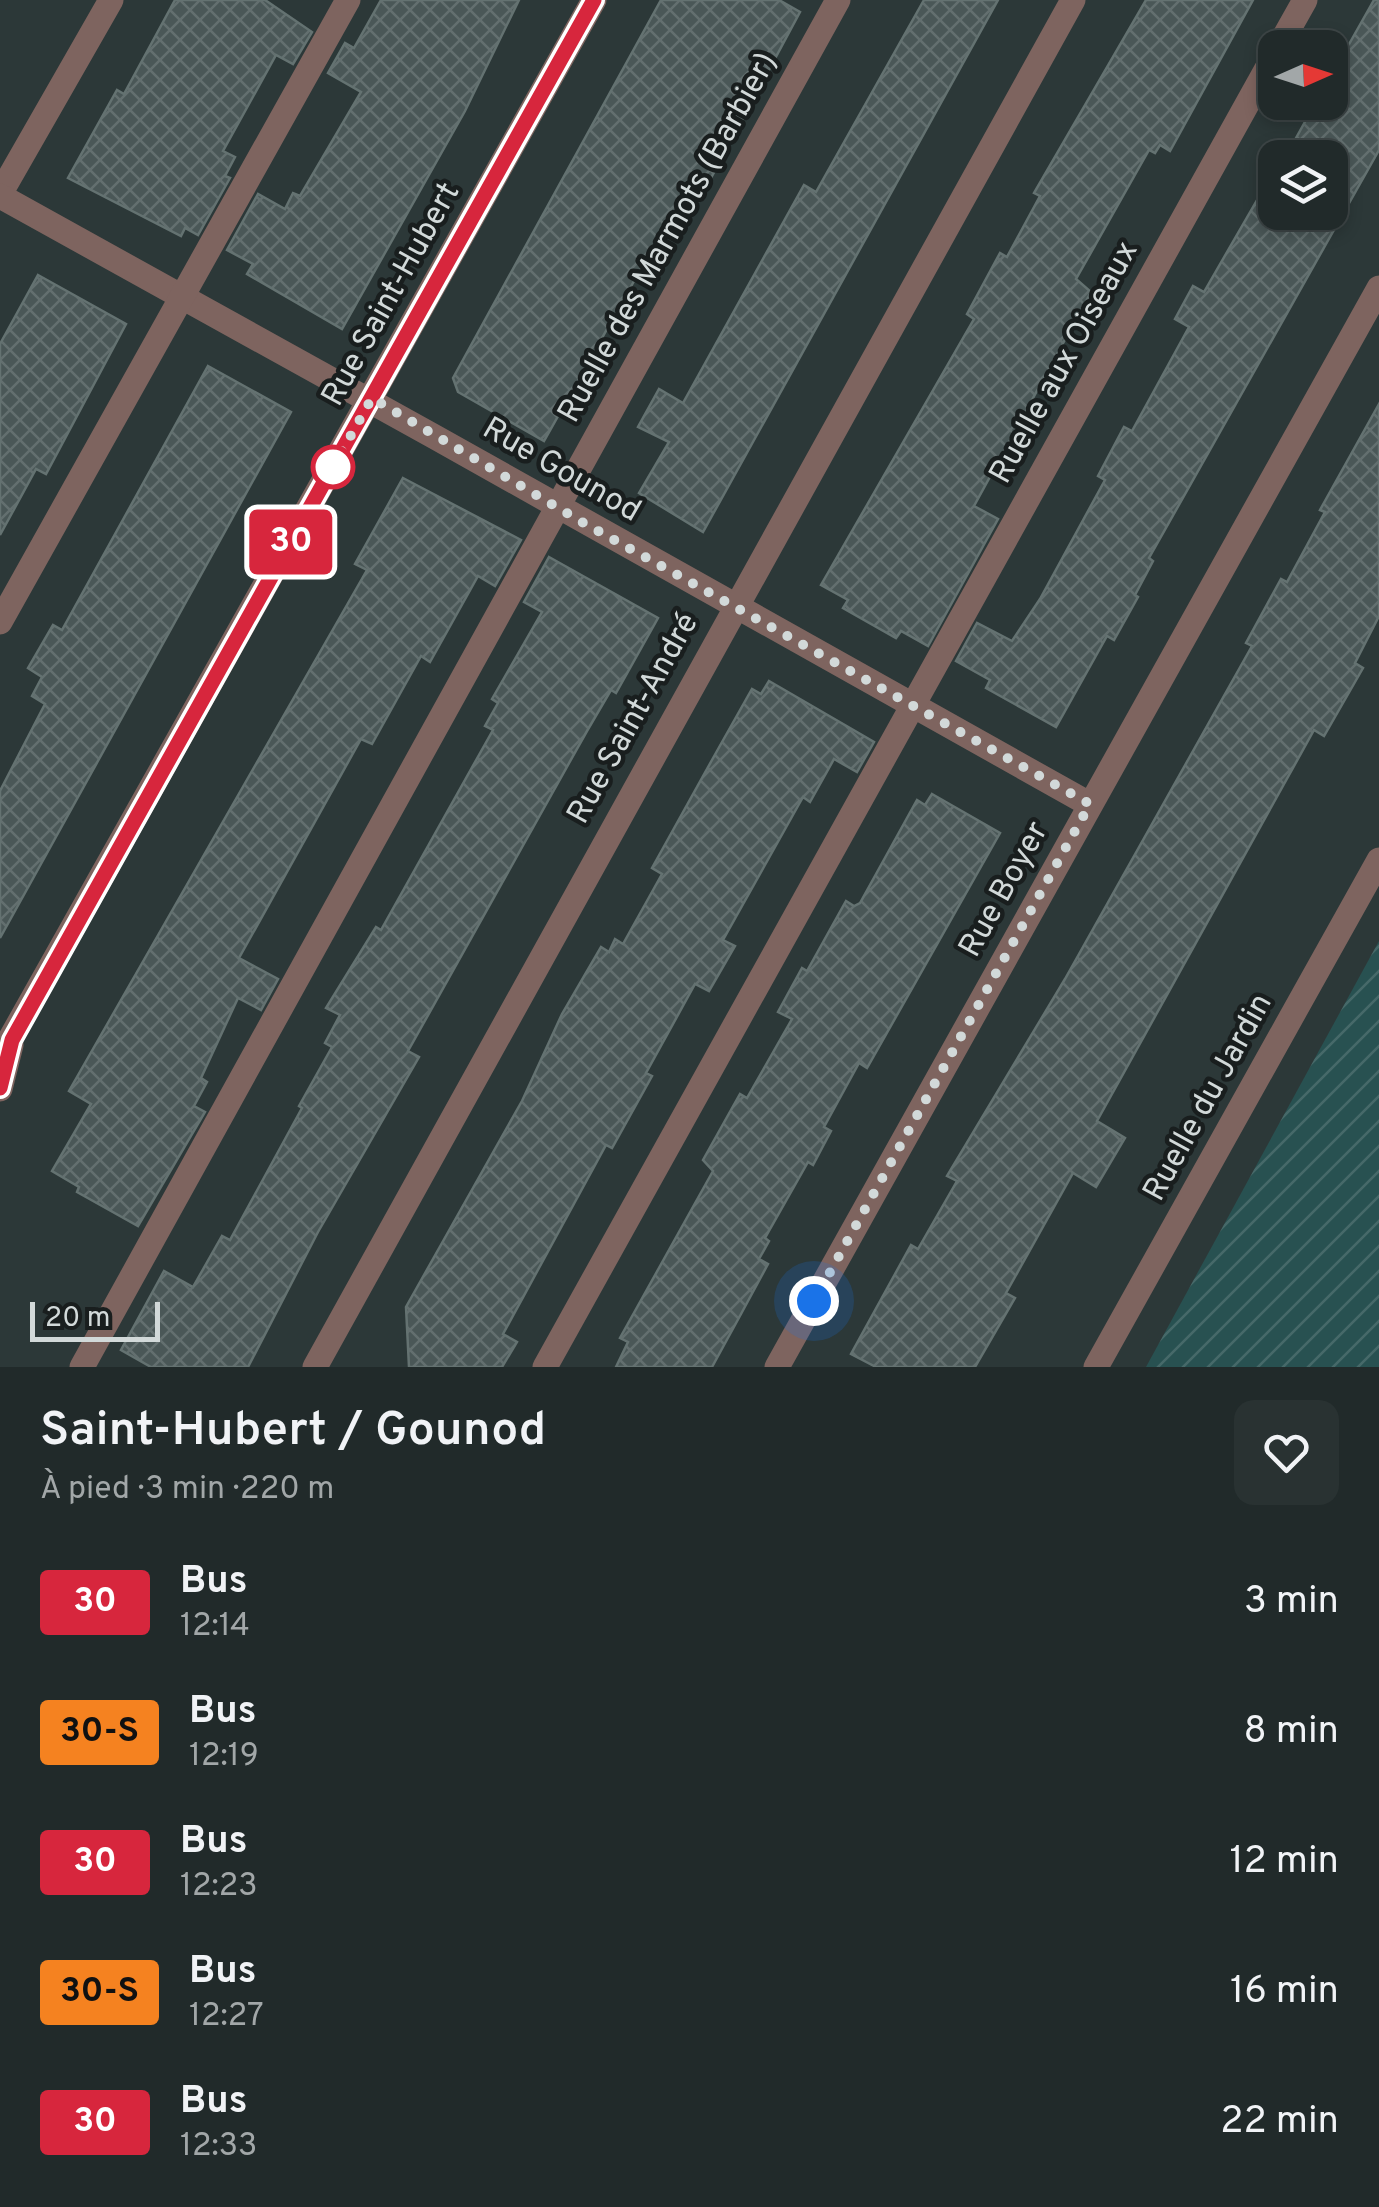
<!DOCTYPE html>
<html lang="fr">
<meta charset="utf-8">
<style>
body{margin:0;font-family:Overpass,sans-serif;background:#293232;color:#f1f3f6;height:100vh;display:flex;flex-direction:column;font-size:38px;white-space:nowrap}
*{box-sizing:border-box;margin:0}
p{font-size:32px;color:#a2a7a8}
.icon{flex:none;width:55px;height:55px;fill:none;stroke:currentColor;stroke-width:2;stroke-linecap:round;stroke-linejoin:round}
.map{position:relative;height:1367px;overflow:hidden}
.sheet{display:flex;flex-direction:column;background:#212a2a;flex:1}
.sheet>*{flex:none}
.badge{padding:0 20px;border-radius:8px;font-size:35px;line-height:65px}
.needle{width:65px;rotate:87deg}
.controls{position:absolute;left:1258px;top:30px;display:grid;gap:20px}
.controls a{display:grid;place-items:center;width:90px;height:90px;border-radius:20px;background:#212a2a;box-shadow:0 5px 15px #0003,0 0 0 2px #3e4647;font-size:50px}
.scale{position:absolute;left:30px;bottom:25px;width:130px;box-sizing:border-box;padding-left:10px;border:5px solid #d2d9d9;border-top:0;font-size:28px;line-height:35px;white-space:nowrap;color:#d2d9d9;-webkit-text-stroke:8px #191e1e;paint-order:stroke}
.you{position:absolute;width:50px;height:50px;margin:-25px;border:8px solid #fff;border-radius:50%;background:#1a73e8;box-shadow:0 0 0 15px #1a73e833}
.map>.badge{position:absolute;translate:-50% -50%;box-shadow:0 0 0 5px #fff}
.round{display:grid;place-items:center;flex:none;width:105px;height:105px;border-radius:20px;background:#293232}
.overview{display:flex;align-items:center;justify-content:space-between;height:170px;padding:0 40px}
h1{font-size:48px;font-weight:600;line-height:75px}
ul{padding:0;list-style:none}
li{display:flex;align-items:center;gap:30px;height:130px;padding:0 40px}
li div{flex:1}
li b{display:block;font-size:38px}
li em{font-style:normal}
li .badge{min-width:110px;font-weight:700;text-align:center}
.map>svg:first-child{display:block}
.garden{fill:url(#garden-furrows)}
.building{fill:url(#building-cross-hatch);stroke:#647271;stroke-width:2.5}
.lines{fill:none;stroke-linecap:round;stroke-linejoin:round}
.minor{stroke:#7e645f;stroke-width:25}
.line-casing{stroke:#fff;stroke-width:22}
.line{stroke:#d7263d;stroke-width:15}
.walk{stroke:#d2d9d9;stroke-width:10;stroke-dasharray:0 18}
.stop-dot{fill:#fff;stroke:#d7263d;stroke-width:5}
.labels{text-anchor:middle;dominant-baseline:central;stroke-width:9;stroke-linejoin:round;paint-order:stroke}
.street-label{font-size:32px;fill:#d2d9d9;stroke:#191e1e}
</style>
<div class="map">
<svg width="1379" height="1367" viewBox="0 0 1379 1367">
<defs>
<pattern id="garden-furrows" width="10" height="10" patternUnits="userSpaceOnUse" patternTransform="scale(2.5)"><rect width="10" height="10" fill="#285151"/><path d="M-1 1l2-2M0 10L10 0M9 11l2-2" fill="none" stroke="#466969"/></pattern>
<pattern id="building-cross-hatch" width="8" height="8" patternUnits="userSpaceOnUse" patternTransform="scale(2.5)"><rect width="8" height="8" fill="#4a5757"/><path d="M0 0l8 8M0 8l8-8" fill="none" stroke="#636f6f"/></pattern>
</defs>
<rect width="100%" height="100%" fill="#2c3838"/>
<!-- garden -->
<polygon class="garden" points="1379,941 1379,1367 1146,1367"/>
<!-- building -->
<g class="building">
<polygon points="175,0 265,0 312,32 293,64 276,55 223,151 235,157 225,176 230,178 198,235 185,228 181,236 68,178 117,90 124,94"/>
<polygon points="381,0 519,0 465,111 342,329 247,274 253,264 227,250 258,194 285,209 293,193 300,196 361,92 328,73 345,43 354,48"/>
<polygon points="661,0 779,0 800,12 689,219 674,210 544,441 458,392 453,378"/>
<polygon points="924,0 998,0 703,532 639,493 669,442 638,427 659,389 683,403 804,185 816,192"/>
<polygon points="1146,0 1253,0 1170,151 1160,145 1155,153 1149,150 1076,279 1091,292 974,506 998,519 928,646 901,631 896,638 843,608 848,600 821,585 974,319 967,314 1000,253 1007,257 1040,196 1034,193"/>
<polygon points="1374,0 1379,0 1379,150 1149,558 1153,561 1135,595 1138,597 1114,640 1107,636 1056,727 986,688 990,680 956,661 977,623 1012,641 1040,599 1105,480 1098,476 1124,427 1132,431 1189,327 1175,319 1193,286 1204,292 1275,169 1275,212 1330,212 1330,158 1285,158 1316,102 1330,102 1330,78"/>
<polygon points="38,275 126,324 46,474 36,469 0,535 0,344"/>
<polygon points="208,366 291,412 0,938 0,791 45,704 32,696 42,677 28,668 53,625 62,630"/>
<polygon points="1379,404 1379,616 1355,663 1363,668 1324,736 1314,730 1097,1121 1125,1138 1096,1187 1073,1173 1006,1293 1015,1298 975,1367 876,1367 851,1354 911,1245 918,1249 957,1181 947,1176 1065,979 1252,646 1246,643 1281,579 1287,582 1325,512 1320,510"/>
<polygon points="403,478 521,540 495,586 478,576 430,662 421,656 372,744 361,739 239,958 278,979 261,1010 238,998 201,1078 207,1082 194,1106 205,1112 138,1226 77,1192 79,1187 52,1171 91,1104 69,1091 367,570 355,564"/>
<polygon points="549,557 658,618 616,693 611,690 587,731 408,1051 419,1057 318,1232 248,1367 151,1367 121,1350 164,1271 193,1287 222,1236 230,1240 302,1108 299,1106 332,1047 325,1043 340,1015 326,1008 376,927 381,930 493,730 485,726 498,703 492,699 542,612 524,602"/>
<polygon points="769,681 874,742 857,772 834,759 810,802 803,797 723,940 735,946 709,991 695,984 646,1073 652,1076 612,1148 606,1145 503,1334 517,1342 502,1367 409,1367 406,1307 522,1101 562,1014 601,947 609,952 615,939 623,944 662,874 652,868 717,751 752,689 761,694"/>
<polygon points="932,794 1000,833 867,1068 859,1063 824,1127 831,1131 813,1165 808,1162 765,1238 769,1241 759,1259 768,1264 741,1314 712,1367 616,1367 628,1342 620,1338 713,1171 703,1160 740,1094 747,1098 792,1019 778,1012 802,968 807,971 846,901 854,906 860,903 917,800 925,805"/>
</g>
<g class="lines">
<!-- minor -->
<g class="minor">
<polyline points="1278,48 1305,0"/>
<polyline points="0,194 111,0"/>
<path d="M0 196C364 397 727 599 1089 804"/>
<polyline points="0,622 348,0"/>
<polyline points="0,1057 594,0"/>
<polyline points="0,1089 11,1045"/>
<polyline points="82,1367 838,0"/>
<polyline points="315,1367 1073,0"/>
<polyline points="545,1367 1275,54"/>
<polyline points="777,1367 1379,288"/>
<polyline points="1096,1367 1379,860"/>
</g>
</g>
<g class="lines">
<!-- line casing -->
<g class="line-casing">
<polyline id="line" points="0,1088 12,1040 594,0"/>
</g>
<!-- line -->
<use href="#line" class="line"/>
<!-- walk -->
<polyline class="walk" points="333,467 372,398 582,522 1090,804 814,1301"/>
</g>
<!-- markers -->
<circle class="stop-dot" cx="333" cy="467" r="20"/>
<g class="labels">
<!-- street labels -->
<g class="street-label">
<text transform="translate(669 238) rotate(-61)">Ruelle des Marmots (Barbier)</text>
<text transform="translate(392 295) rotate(-61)">Rue Saint-Hubert</text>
<text transform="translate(1065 363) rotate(-61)">Ruelle aux Oiseaux</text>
<text transform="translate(561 471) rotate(30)">Rue Gounod</text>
<text transform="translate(634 719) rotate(-61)">Rue Saint-André</text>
<text transform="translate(1005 890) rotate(-61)">Rue Boyer</text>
<text transform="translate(1209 1098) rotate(-61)">Ruelle du Jardin</text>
</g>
</g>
</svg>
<div class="controls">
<a><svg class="needle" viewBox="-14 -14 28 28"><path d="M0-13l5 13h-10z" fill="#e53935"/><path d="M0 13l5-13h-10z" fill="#a2a7a8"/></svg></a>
<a><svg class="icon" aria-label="layers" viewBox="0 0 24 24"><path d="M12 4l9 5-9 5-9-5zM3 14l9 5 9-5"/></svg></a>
</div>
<div class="scale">20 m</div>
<div class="you" style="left:814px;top:1301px"></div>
<b class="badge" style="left:291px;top:542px;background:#d7263d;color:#fff">30</b>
</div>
<section class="sheet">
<div class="overview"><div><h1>Saint-Hubert / Gounod</h1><p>À pied · 3 min · 220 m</p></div><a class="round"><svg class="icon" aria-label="heart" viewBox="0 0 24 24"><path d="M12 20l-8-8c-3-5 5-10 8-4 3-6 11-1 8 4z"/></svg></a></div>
<ul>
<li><span class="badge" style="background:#d7263d;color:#fff">30</span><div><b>Bus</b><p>12:14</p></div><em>3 min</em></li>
<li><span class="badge" style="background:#f58220;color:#111">30-S</span><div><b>Bus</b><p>12:19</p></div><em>8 min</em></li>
<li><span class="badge" style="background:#d7263d;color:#fff">30</span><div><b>Bus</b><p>12:23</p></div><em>12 min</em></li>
<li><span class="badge" style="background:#f58220;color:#111">30-S</span><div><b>Bus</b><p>12:27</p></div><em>16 min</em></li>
<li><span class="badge" style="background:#d7263d;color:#fff">30</span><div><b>Bus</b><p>12:33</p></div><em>22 min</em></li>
</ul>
</section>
